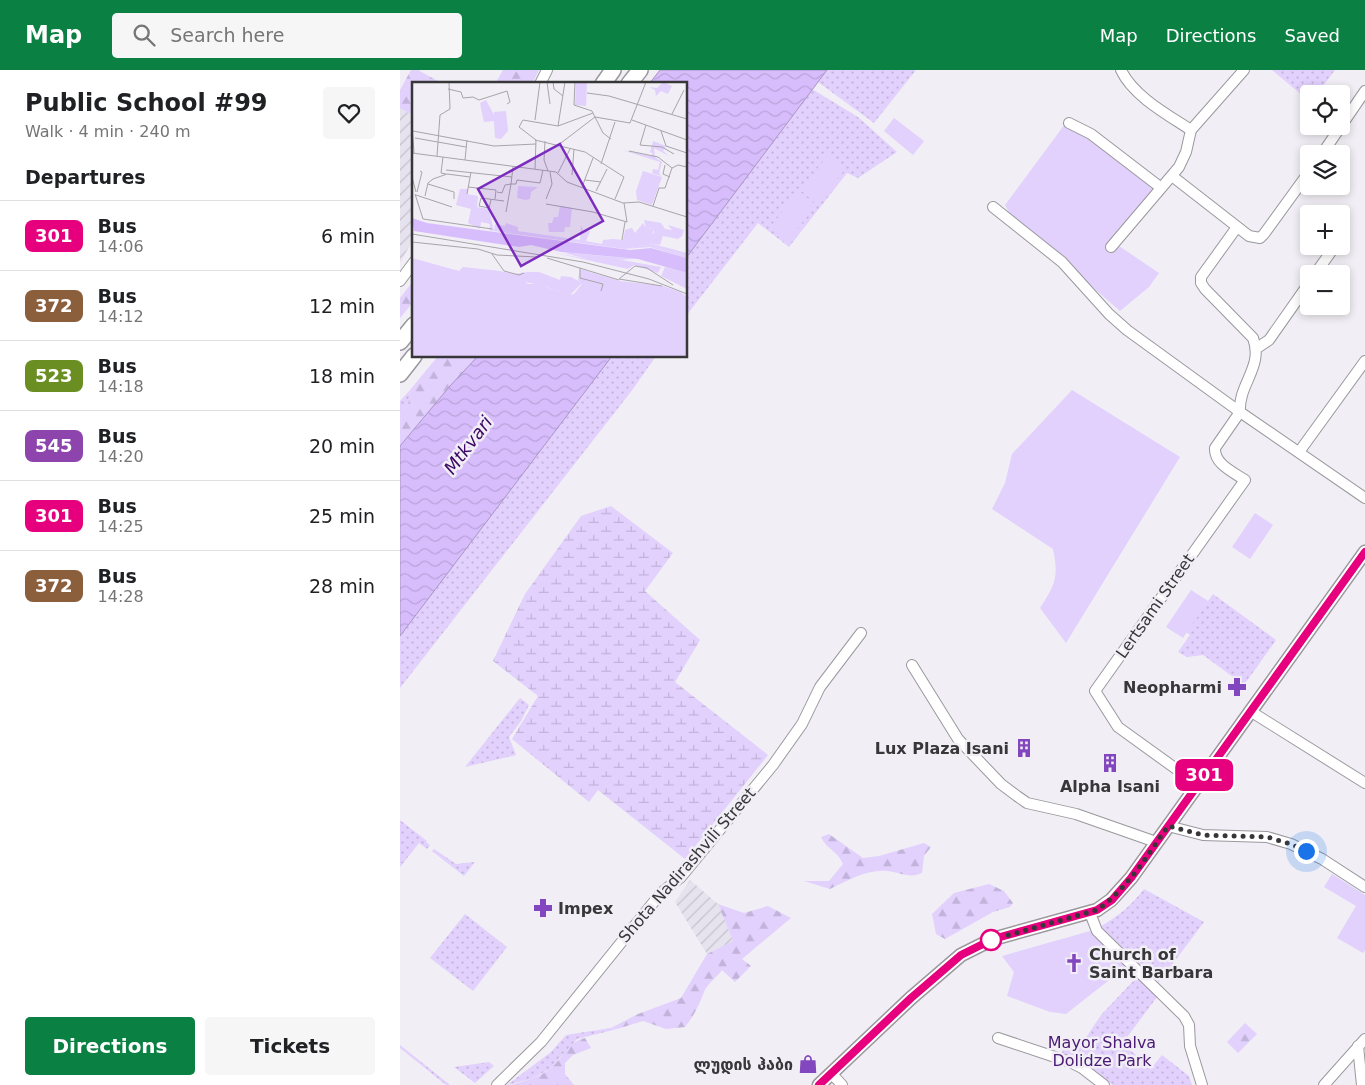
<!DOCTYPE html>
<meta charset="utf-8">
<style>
body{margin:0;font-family:"DejaVu Sans","Noto Sans Georgian",sans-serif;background:#f6f6f6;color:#202124;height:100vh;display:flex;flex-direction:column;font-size:19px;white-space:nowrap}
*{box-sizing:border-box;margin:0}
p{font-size:16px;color:#757577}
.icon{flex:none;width:28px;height:28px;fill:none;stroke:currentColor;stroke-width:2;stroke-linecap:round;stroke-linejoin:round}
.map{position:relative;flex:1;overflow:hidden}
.panel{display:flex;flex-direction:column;background:#fff;width:400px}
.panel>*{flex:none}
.badge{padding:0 10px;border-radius:8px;font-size:18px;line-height:32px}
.tools{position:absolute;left:900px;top:15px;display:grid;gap:10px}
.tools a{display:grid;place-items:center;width:50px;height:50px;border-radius:5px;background:#fff;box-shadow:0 2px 8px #0003;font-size:25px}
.you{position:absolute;width:25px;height:25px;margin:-12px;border:4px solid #fff;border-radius:50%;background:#1a73e8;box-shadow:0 0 0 8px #1a73e833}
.map>.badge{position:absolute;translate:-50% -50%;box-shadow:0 0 0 2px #fff}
h2{padding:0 25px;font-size:19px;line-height:45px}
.round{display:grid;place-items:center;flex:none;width:52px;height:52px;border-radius:5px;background:#f6f6f6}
.summary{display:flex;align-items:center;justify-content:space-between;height:85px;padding:0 25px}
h1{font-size:24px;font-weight:700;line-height:38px}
.cta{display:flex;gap:10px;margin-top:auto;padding:10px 25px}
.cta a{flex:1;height:58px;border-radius:5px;background:#0b8043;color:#fff;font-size:20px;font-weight:700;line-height:58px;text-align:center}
.cta a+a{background:#f6f6f6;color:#202124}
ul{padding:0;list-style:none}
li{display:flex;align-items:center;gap:15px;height:70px;padding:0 25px;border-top:1px solid #e0e0e0}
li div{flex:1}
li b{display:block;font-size:19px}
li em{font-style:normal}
li .badge{min-width:55px;font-weight:700;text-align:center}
header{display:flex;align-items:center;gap:30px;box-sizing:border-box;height:70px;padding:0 25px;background:#0b8043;color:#fff}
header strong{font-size:24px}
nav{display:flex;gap:28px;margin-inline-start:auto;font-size:18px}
.search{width:350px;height:45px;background:#f6f6f6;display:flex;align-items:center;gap:12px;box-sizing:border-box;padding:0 18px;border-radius:5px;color:#757577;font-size:19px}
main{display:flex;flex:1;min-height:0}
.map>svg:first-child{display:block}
.industrial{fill:url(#industrial-furrows)}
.grass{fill:url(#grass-dots)}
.forest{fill:url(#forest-firs)}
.wetland{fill:url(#wetland-marsh)}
.garden{fill:#e2d0fd}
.water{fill:url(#water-waves);stroke:#a894c2}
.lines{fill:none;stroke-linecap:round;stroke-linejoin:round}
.minor-casing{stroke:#9a989d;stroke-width:12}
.major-casing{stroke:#9a989d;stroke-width:15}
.highway-casing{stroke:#9a989d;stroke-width:18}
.minor{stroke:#fff;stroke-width:10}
.major{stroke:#fff;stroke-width:12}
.highway{stroke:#fff;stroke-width:15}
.line-casing{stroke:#fff;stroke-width:11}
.line{stroke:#e6007e;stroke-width:8}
.walk{stroke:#373638;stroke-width:5;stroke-dasharray:0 9}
.stop-dot{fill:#fff;stroke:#e6007e;stroke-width:2.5}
.labels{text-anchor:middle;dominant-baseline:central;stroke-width:5;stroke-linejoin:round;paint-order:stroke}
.street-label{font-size:16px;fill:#373638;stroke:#f1eff5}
.poi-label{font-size:16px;font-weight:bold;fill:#373638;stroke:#f1eff5;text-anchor:end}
.park-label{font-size:16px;fill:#4a1a74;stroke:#f1eff5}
.water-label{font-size:18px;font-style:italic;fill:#3d0765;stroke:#f1eff5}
.inset-road{fill:none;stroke:#a7a5a9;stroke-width:1}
.view{fill:#7b2cbf;fill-opacity:0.15;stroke:#7b2cbf;stroke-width:2.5}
.inset-edge{fill:none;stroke:#373638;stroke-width:2.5}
</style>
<header>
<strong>Map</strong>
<div class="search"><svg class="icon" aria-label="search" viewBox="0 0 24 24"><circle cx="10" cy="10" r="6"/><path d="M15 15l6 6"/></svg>Search here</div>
<nav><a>Map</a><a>Directions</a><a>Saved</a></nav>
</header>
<main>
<section class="panel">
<div class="summary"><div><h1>Public School #99</h1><p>Walk · 4 min · 240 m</p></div><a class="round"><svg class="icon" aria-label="heart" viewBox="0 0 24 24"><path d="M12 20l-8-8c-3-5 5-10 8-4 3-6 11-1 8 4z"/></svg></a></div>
<h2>Departures</h2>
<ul>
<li><span class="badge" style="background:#e6007e;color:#fff">301</span><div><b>Bus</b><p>14:06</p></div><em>6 min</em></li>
<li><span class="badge" style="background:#8b5e3c;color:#fff">372</span><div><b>Bus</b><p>14:12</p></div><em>12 min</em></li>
<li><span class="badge" style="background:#6b8e23;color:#fff">523</span><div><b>Bus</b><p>14:18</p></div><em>18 min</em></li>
<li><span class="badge" style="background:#8e44ad;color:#fff">545</span><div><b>Bus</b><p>14:20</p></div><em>20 min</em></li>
<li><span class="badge" style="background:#e6007e;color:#fff">301</span><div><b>Bus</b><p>14:25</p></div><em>25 min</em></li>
<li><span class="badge" style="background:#8b5e3c;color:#fff">372</span><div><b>Bus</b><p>14:28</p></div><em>28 min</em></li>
</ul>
<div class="cta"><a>Directions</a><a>Tickets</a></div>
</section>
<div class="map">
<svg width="965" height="1015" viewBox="0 0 965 1015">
<defs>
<pattern id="industrial-furrows" width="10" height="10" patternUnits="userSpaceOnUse" patternTransform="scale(1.25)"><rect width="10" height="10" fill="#e6e2ee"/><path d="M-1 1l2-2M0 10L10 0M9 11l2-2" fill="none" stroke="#c6c2cd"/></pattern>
<pattern id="grass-dots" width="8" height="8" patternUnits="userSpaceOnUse" patternTransform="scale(1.25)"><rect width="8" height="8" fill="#e2d0fd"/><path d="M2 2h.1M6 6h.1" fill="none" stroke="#c2b3da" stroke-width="1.8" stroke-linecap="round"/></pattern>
<pattern id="forest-firs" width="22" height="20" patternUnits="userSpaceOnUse" patternTransform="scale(1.25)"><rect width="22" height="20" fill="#e2d0fd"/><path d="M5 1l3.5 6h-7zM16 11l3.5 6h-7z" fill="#c2b3da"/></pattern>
<pattern id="wetland-marsh" width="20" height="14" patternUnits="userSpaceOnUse" patternTransform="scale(1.25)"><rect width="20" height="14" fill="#e2d0fd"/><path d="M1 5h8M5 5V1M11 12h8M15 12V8" fill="none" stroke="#c2b3da"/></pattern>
<pattern id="water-waves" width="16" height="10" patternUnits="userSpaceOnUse" patternTransform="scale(1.25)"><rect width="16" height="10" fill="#d8bdfd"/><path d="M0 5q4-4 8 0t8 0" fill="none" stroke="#baa3da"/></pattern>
</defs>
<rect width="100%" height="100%" fill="#f1eff5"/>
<!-- industrial -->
<g class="industrial">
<polygon points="0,38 14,46 14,168 0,193"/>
<polygon points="290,810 318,834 333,871 307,884 275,832"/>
</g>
<!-- grass -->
<g class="grass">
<polygon points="427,0 516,0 474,53 418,12"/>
<polygon points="872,0 935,0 917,24 909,24 909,31"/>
<polygon points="412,19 458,47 497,82 458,108 447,103 389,177 358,153 286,246 286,188"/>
<polygon points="212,286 256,286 233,319 0,618 0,566"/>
<polygon points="10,320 8,335 0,344 0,331"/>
<polygon points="813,524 876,570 844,615 803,585 787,587 778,582 790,565 786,562"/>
<polygon points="120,628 129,635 121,651 109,667 116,685 65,697"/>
<polygon points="0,750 27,771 26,772 30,775 27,779 19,773 0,797"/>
<polygon points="34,779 56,794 75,792 64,806 32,781"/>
<path d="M744 819 804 852 759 912 700 857C719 845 729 838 744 819Z"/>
<polygon points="65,844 107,877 73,921 30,888"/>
<polygon points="737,907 757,927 722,974 752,997 762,985 789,1006 792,1015 713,1015 680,991 661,983 666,975 679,978 701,945"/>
<polygon points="211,958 217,959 177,969 150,999 131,1009 107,1015 151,982 166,965"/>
<polygon points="0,975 50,1015 46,1015 0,978"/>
<polygon points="89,992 94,996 75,1013 54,997"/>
</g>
<!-- forest -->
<g class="forest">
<polygon points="11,0 18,0 43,14 14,14 14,46 0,38 0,20"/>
<polygon points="103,0 139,0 132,14 95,14"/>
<polygon points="14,210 14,231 0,248 0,228"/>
<polygon points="38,286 78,286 50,316 0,376 0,344 8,335 10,320"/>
<path d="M429 764 463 788 479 786 524 773 531 777 524 786 522 803C510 809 500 802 487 801 467 799 447 811 430 819L404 811H429L443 794C438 781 427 780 421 767Z"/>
<polygon points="589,814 604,821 613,833 610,837 593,842 545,869 536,864 532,844 554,823"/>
<path d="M318 834 344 843 368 836 391 848 342 889 351 896 335 912 322 900C317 907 307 914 304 922 299 935 294 946 285 957L266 959 243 951 217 959 211 958 238 944 281 928 307 884 333 871Z"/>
<polygon points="845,953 857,964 838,983 827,972"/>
<path d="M185 968 191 978 173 985 165 993V1004L174 1015H111C125 1011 140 1007 151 998 163 988 169 971 185 968Z"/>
</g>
<!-- wetland -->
<polygon class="wetland" points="211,436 273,483 245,521 300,570 275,612 368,685 285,789 198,720 189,732 112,669 138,626 93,591 125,524 181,446"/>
<!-- garden -->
<g class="garden">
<polygon points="494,48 524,71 513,85 484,61"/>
<polygon points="665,54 701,76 755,119 713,172 759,203 749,217 720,241 611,146 605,135"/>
<polygon points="429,84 446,98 418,134 400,120"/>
<polygon points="399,121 416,135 388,171 370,157"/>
<path d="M672 320 780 387 666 573 640 538C655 515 659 507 653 479L592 439 605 413 612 384Z"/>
<polygon points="855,443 873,455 850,489 832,477"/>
<polygon points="791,520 808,531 783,568 766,557"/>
<polygon points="932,804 965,825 965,880 963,883 937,868 956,836 924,817"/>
<polygon points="690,861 727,896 666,944 650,942 607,926 614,902 602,886"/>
</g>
<!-- water -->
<g class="water">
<polygon points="260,0 427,0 286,188 286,14 249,14"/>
<polygon points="78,286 212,286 0,566 0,376 50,316"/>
</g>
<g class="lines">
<!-- minor casing -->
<g class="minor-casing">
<g id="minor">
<path d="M721 0C733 26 768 45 791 60"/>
<polyline points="140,14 147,0"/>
<polyline points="669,53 691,64 760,117"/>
<polyline points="922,84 965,21"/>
<polyline points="772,106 849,166 860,168 864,164 909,102"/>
<path d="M593 137 662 192 709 244 727 260 840 342 815 378C814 394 833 402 845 410L695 621 718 657 797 714"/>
<path d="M837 157 801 207V213L805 219 853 268C864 297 838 314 840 342L965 428"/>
<polyline points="711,177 779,97 786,82 791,60 844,0"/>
<polyline points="915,204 933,179"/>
<polyline points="0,211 14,192"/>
<polyline points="857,278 869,270 909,213"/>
<polyline points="899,382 965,291"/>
<polyline points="512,595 558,669 601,714 617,726 627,733 676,744 756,772"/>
<polyline points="850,641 965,713"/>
<polyline points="768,756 803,765 867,767 891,774 922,789 965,817"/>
<polyline points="690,843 697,861 784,946 789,955 790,976 802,1015"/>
<polyline points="598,968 670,992 682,998 704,1015"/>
<polyline points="958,976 962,1015"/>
<polyline points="431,1003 442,1015"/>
<polyline points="97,1015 141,972 261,823 281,807 373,695 402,654 420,617 461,563"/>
<polyline points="924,1015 965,969"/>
</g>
</g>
<!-- major casing -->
<g class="major-casing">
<polyline id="major" points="419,1015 511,928 561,885 593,869 697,840 711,830 731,808 965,482"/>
</g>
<!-- highway casing -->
<g class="highway-casing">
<g id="highway">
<polyline points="203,14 213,0"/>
<polyline points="229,14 240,0"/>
<polyline points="0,272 14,255"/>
<polyline points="0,304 14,286"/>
</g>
</g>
<!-- minor -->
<use href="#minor" class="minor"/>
<!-- major -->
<use href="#major" class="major"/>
<!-- highway -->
<use href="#highway" class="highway"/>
</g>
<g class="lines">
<!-- line casing -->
<g class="line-casing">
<polyline id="line" points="419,1015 511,928 561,885 593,869 697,840 712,830 731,808 965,482"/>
</g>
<!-- line -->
<use href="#line" class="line"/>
<!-- walk -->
<path class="walk" d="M591 870 697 840C728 818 747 786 768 756L803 765 867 767 891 774 906 781"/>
</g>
<!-- icons -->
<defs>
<g id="pharmacy-bare" transform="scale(1.5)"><path d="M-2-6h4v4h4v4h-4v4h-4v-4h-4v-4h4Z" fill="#8247be" stroke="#f1eff5" stroke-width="2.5" paint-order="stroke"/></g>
<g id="building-bare" transform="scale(1.5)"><path d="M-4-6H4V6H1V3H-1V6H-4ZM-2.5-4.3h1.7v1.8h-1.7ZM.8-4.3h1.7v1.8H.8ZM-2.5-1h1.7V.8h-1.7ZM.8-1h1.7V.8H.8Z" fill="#8247be" stroke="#f1eff5" stroke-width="2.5" paint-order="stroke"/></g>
<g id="church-bare" transform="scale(1.5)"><path d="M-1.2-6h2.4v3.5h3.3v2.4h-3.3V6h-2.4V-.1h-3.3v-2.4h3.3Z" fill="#8247be" stroke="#f1eff5" stroke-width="2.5" paint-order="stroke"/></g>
<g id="shop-bare" transform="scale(1.5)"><path d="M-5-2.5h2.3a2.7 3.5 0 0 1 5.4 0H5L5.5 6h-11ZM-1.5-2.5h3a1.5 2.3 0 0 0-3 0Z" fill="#8247be" stroke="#f1eff5" stroke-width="2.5" paint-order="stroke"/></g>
</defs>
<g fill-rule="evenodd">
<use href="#pharmacy-bare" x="837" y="617"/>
<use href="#building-bare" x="624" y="678"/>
<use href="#building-bare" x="710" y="693"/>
<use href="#pharmacy-bare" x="143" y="838"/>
<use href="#church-bare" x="674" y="893"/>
<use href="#shop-bare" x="408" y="994"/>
</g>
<!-- markers -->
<circle class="stop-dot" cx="591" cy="870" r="10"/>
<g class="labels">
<!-- street labels -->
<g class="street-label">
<text transform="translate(755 536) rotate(-55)">Lertsami Street</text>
<text transform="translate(287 795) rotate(-49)">Shota Nadirashvili Street</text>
</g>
<!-- poi labels -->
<g class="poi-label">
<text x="822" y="617">Neopharmi</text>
<text x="609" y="678">Lux Plaza Isani</text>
<text x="710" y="716" text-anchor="middle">Alpha Isani</text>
<text x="158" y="838" text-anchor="start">Impex</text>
<text x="689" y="884" text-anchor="start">Church of<tspan x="689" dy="18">Saint Barbara</tspan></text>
<text x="393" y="994">ლუდის ჰაბი</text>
</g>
<!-- park labels -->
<g class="park-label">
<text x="702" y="972">Mayor Shalva<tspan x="702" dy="18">Dolidze Park</tspan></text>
</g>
<!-- water labels -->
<g class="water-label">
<text transform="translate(68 375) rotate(-53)">Mtkvari</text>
</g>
</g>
<!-- overview -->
<g transform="translate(12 12)">
<rect width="275" height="275" fill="#f1eff5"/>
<path d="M74 18 82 33V30L94 29 96 49 89 57 83 56 82 39 72 40 68 21ZM231 141 234 146 242 147 237 161 275 171V174L236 163 213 167 82 149 83 142 93 144 94 141 106 145V149L168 158 169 143 171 148 178 149 174 159 190 162 191 158 201 157 211 158 213 148 220 146 223 151ZM134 169 175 177 201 178 202 181 203 178H210L249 185 246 191 222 183 216 187ZM253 185 275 191V207L249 194Z" fill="#e2d0fd"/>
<path d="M251 0 260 4 256 12 249 9 244 14 243 8 237 5 245 6ZM241 59 254 64 251 69 257 74 242 66 243 75 250 80 247 91 249 94 240 91 241 87 246 88 248 80 210 68 238 74 241 72 238 70ZM236 163 275 174V176L238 165 213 167ZM153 171H158L223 177 204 178 201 183V178H178ZM0 176 47 189 51 185 88 189 102 192 116 202H127L148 210 150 214 162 212 170 202 166 198 168 187 208 199 251 204 268 210 275 215V275H0Z" fill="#e2d0fd"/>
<path d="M148 124 160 126 158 145H153L152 150H137L136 141H140L142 135H146Z" fill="#e2d0fd"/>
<path d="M164 0H175L174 24 163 23ZM116 190H127L148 198 149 194 159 195 170 201 151 220 148 210 133 204 108 199 102 202V192Z" fill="#e2d0fd"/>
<path d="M231 89 250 95 240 123 225 118 224 109ZM106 104 125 105H126L119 110 118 117 113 118 105 116ZM48 107H56L55 112 66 114 65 125 77 127 82 149 77 148 78 142 69 140 68 147 56 141 59 127 44 123ZM232 138 249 141 253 147 260 148 256 143 272 148 270 154 266 157 251 154 248 163 237 161 235 154 242 151V147L234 146Z" fill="#e2d0fd"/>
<path d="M0 136 15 141 218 168 239 166 275 176V191L226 177 149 170 119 163 107 165 2 149Z" fill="#d8bdfd"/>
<path class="inset-road" d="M135 0 138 22M141 0 142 7 151 14M163 0 162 23 180 29 191 51 199 57M36 7 49 10 51 16 61 15 67 18 95 9 98 20 95 22M175 11 197 14 275 37M260 32 272 8M183 35 218 41 234 0M123 38 128 0M220 38 275 58M0 43 2 71M234 43 228 63 250 65 262 72M146 44 153 0M1 49 82 64 124 62M249 49 254 64 275 71M3 56 54 65M123 58 173 70 212 95 203 117M124 58 107 45 111 38 146 44 181 31M133 59 132 78 136 89M145 64 183 35M217 69 246 75 260 86M0 71 144 90 155 100 211 121 227 120 275 135M25 74 28 33 38 27 37 0M31 75 29 91 34 92M53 78 55 58M189 82 203 40M253 83 251 92 258 95M260 86 266 83 275 85M123 87 124 58M34 88 100 95M146 91 158 67M160 93 162 67M0 95 4 110M173 98 189 100M16 102 42 110V117M56 105 84 108 83 117M170 105 181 76M184 109 195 87M5 110 10 90 8 89M85 110 90 111 93 103 99 102 101 85M3 112 11 137 80 147M55 112 59 90M4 113 40 125M13 114 16 101 21 97 35 92 58 95M134 117 140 102 138 90M79 118 77 126 67 124 69 116 92 119M212 121 215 140M134 122 181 130 215 140M241 124 247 106H253L260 86M94 130 99 102H104L105 98 128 101 131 88M0 152 171 180 237 197 275 212M210 158 213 140M0 160 66 167 85 173 124 175M80 172 92 189 107 193 112 191M135 176 207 198M168 186V196L191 202 189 209M250 204 207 197 223 184 235 186 261 203"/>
<path class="view" d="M148 62 191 139 109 184 66 107Z"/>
<rect width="275" height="275" class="inset-edge"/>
</g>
</svg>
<div class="tools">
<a><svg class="icon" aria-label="locate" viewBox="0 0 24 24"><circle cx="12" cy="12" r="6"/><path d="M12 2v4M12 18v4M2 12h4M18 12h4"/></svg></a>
<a><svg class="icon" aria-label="layers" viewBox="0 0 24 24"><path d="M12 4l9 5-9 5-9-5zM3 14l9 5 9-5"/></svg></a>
<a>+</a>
<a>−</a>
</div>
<div class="you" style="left:906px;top:781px"></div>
<b class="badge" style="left:804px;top:705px;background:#e6007e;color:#fff">301</b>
</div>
</main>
